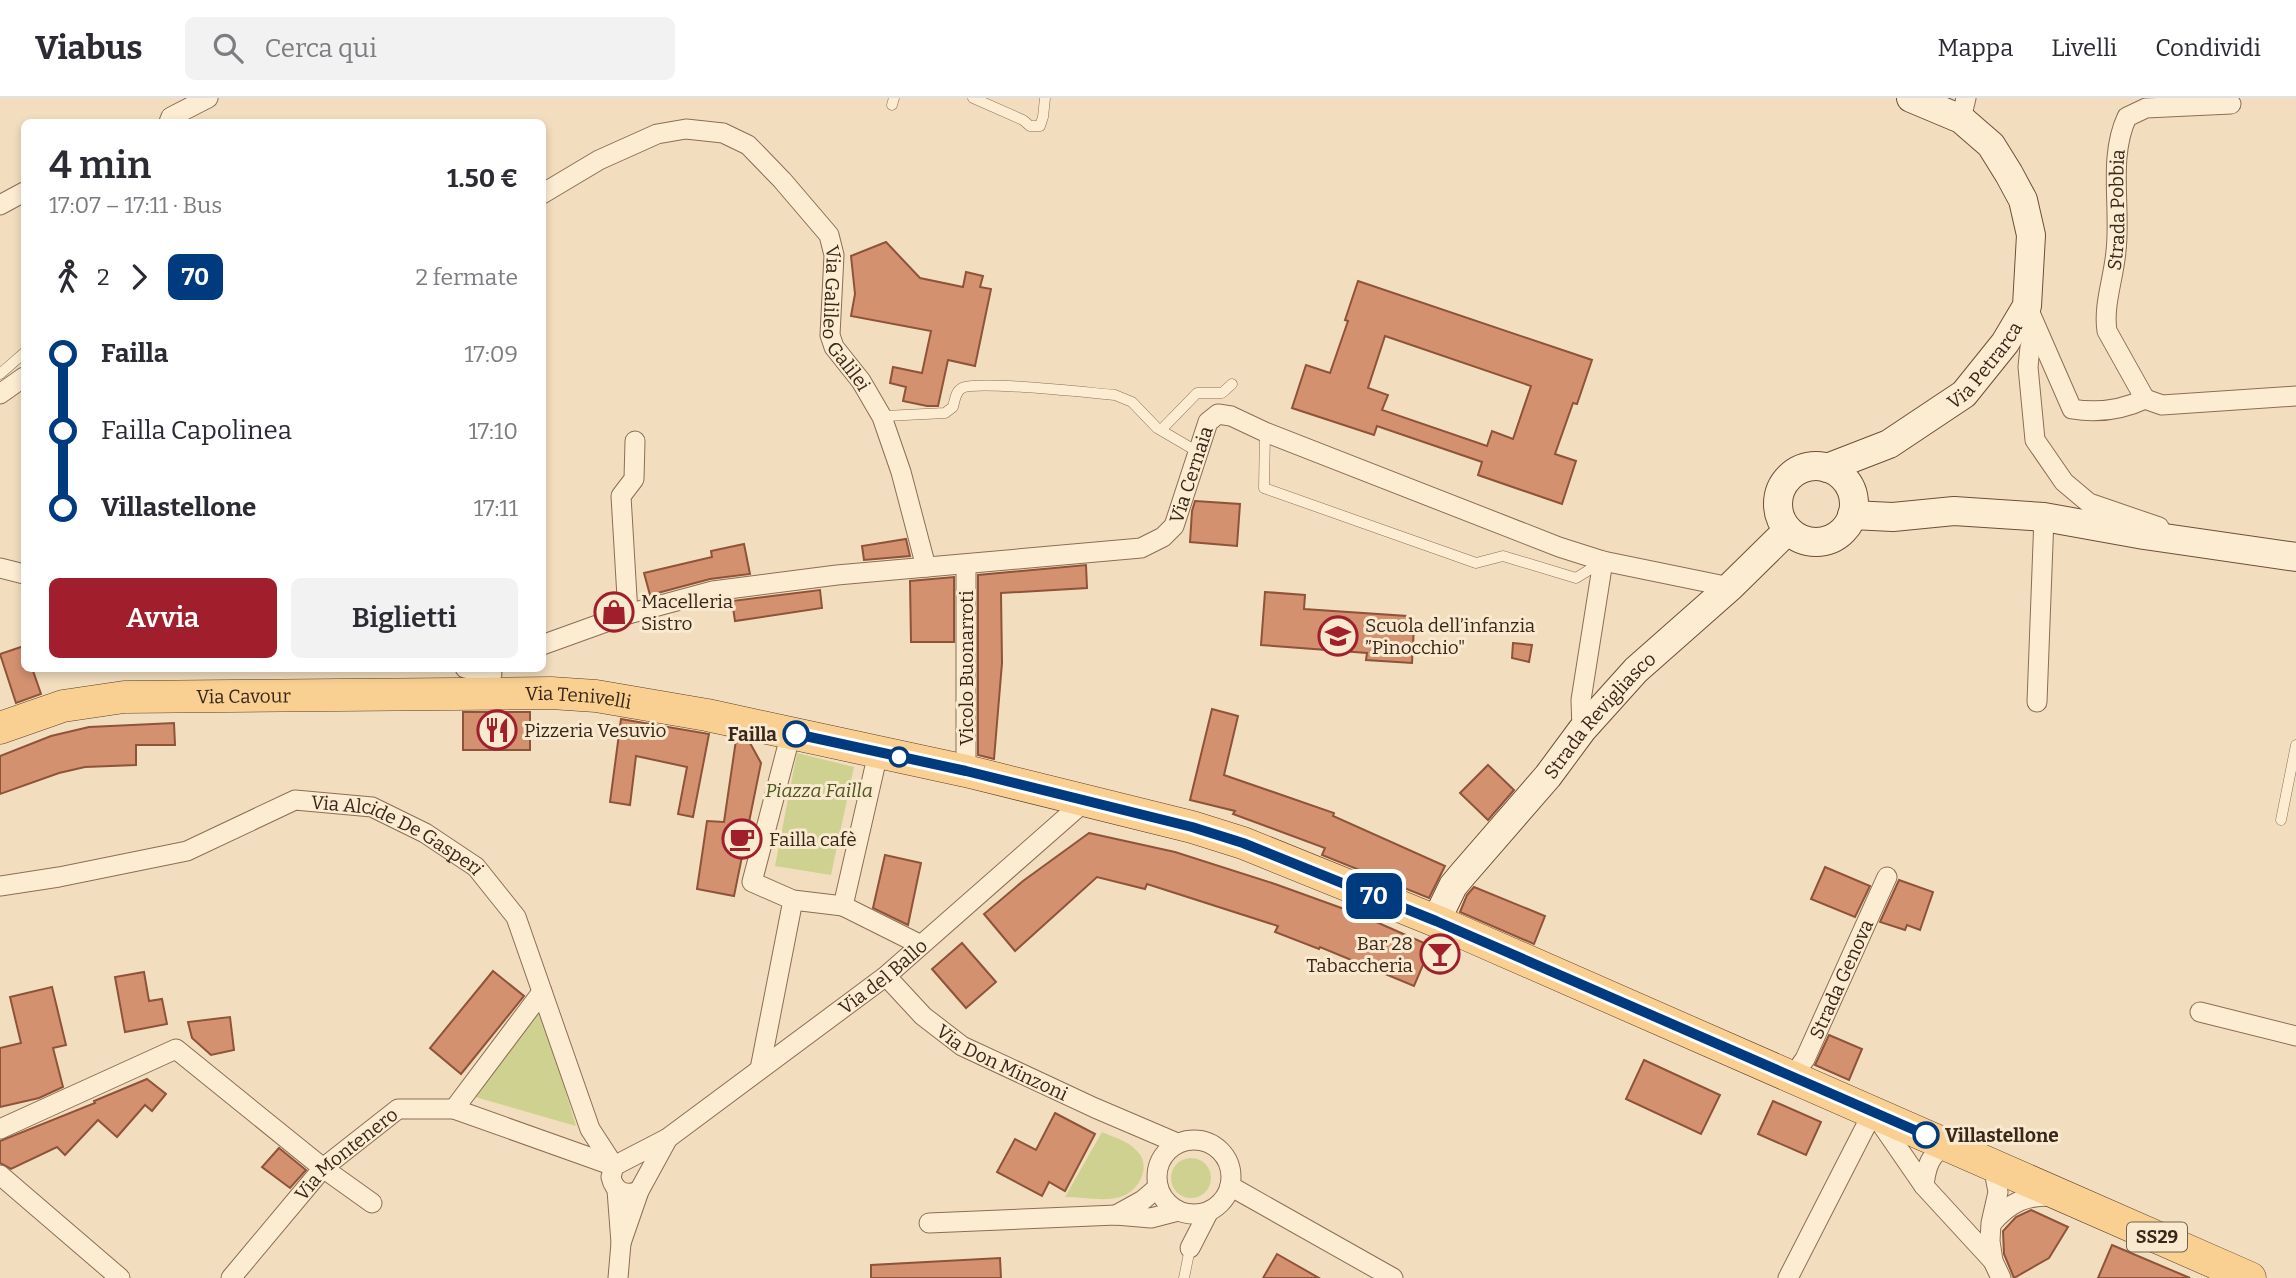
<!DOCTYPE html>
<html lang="it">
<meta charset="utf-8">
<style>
body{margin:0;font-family:Bitter,serif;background:#f2f2f3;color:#2b2b33;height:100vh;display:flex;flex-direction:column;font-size:26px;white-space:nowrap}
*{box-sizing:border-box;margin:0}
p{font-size:23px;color:#7c7c81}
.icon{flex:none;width:38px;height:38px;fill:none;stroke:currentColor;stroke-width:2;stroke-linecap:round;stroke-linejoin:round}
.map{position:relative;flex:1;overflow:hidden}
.details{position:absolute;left:21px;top:21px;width:525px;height:553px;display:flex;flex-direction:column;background:#fff;border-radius:10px;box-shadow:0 4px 10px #0003}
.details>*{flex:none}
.badge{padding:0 14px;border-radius:10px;font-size:24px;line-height:46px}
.map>.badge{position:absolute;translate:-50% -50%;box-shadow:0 0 0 4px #fff}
.legs{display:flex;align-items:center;gap:10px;height:77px;padding:0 28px;font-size:23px}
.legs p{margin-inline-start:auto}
.headline{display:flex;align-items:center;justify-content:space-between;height:119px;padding:0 28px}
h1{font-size:38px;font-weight:600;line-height:52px}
.cta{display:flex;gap:14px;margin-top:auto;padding:14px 28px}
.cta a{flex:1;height:80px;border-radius:10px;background:#a11f2c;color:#fff;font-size:28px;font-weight:600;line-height:80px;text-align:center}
.cta a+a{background:#f2f2f3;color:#2b2b33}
ul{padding:0 28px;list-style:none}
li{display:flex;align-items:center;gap:24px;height:77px;font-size:26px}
li i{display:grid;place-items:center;width:10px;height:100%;margin:0 9px;background:currentColor}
li i::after{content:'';width:18px;height:18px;margin:-9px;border:5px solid;border-radius:50%;background:#fff}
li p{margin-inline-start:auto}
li:first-child i{background:linear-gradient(#0000 50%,currentColor 0)}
li:last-child i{background:linear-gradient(currentColor 50%,#0000 0)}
header{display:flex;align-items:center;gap:42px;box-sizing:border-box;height:98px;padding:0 35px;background:#fff;border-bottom:2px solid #e1e1e2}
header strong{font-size:33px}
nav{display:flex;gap:38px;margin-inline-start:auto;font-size:24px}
.search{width:490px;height:63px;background:#f2f2f3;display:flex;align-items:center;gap:18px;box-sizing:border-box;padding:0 24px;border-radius:10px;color:#7c7c81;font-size:26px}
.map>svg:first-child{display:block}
.green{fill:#cfd191}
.building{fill:#d49170;stroke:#8e5338;stroke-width:2;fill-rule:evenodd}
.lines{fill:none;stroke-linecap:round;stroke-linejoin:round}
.lane-casing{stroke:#8c6d55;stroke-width:11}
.street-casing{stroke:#8c6d55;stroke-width:21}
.secondary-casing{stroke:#6e4e38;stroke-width:30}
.primary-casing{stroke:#593c2a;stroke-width:33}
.lane{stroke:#fcecd2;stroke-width:10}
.street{stroke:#fcecd2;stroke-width:19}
.secondary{stroke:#fcecd2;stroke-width:28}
.primary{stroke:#f9d092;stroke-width:32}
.line-1-casing{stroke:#fff;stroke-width:16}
.line-1{stroke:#003b80;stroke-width:10}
.stop-1-dot{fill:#fff;stroke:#003b80;stroke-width:3.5}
.labels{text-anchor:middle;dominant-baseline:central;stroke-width:6;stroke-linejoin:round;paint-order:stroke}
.shield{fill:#f9e9ce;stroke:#736151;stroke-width:2}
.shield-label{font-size:18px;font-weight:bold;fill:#3a271b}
.street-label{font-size:19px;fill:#3a271b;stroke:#f9e9ce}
.poi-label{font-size:19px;fill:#3a271b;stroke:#f9e9ce;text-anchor:start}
.stop-label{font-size:19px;font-weight:bold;fill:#3a271b;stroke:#f9e9ce;text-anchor:end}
.park-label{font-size:19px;font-style:italic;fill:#4f5820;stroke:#f9e9ce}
</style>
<header>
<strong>Viabus</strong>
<div class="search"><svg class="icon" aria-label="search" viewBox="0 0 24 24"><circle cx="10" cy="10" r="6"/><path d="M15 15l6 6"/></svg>Cerca qui</div>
<nav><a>Mappa</a><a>Livelli</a><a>Condividi</a></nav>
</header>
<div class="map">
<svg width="2296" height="1180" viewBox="0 0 2296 1180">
<rect width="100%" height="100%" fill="#f2debe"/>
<!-- green -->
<g class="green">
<polygon points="797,655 854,669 831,777 775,768"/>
<polygon points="540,907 576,1028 472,998"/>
<path d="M1102 1034C1113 1039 1128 1043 1136 1052 1153 1067 1139 1094 1120 1099 1104 1104 1082 1099 1065 1099Z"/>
<circle cx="1191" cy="1080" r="20"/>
</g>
<!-- building -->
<g class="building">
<polygon points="886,144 920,180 963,189 966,174 983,178 980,189 991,191 975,268 948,262 938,308 927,308 903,303 906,289 890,285 893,269 922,275 931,233 851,218 855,196 851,158"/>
<path d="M1358 183 1592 262 1577 306 1573 305 1555 356 1576 363 1562 406 1478 377 1482 364 1377 328 1374 337 1292 310 1306 267 1330 275 1348 223 1345 222ZM1385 238 1531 288 1513 341 1492 333 1487 348 1382 312 1388 297 1368 290Z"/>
<polygon points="1195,403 1240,406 1237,448 1190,444 1192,413"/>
<polygon points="906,441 910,458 864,462 862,448"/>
<polygon points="744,446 750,476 710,481 650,497 644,475 712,459 711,453"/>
<polygon points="1086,467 1087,490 1001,495 1002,565 994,661 978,657 978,477"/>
<polygon points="954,479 954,544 911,544 910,483"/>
<polygon points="820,492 822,510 735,523 732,503"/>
<polygon points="1265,494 1305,497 1304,511 1407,518 1406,529 1414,529 1412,565 1366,562 1367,555 1261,547"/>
<polygon points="1513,545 1532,547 1529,564 1512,560"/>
<polygon points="24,548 24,570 32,570 41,596 16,605 0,556"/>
<polygon points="1212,611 1238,618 1224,677 1334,715 1333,718 1445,768 1429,800 1322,757 1325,750 1233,716 1235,713 1190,702"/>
<rect x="463" y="614" width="67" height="38"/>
<polygon points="621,621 709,636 693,719 678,716 687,669 636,658 630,707 610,704"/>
<polygon points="174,625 175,647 136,647 136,667 85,669 59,675 0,696 0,658 51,638 89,629"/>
<polygon points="736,642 750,645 761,665 734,798 697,791 707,723 724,724"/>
<polygon points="1488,667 1514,692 1488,722 1460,695"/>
<polygon points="1089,735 1175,754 1275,786 1358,816 1431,848 1414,888 1320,849 1319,851 1275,834 1278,828 1147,786 1145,791 1097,779 1015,853 984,816 1023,783"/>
<polygon points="885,757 921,765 908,827 873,810"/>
<polygon points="1825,769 1870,788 1855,819 1811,801"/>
<polygon points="1899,782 1933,794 1920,832 1907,827 1905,832 1880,824"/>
<polygon points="1474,789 1545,818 1534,846 1460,814 1467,797"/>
<polygon points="962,845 996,884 966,910 932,871"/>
<polygon points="493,873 524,898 461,976 430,950"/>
<polygon points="144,874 149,903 162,901 167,926 125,934 115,879"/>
<polygon points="52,889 66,947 53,950 63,989 39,1000 0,1009 0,950 21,945 10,899"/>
<polygon points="230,919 234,952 211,957 192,940 188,924"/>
<polygon points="1829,937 1862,951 1849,982 1815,967"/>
<polygon points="1644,962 1720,997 1701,1036 1626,1001"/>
<polygon points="147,981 166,996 152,1013 145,1007 117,1039 98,1022 65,1057 57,1049 11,1071 0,1065 0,1043 95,1005 94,1003"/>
<polygon points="1773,1003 1821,1024 1806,1057 1758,1036"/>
<polygon points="1055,1015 1095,1036 1065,1093 1049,1084 1042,1098 997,1074 1015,1041 1036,1052"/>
<polygon points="279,1050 306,1072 290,1090 262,1069"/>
<polygon points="2031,1112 2068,1129 2049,1160 2014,1180 2004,1156 2003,1133 2016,1119"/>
<polygon points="2112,1147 2190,1180 2098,1180"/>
<polygon points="1277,1156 1319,1180 1263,1180"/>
<polygon points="1000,1160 1001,1180 871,1180 871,1167"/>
</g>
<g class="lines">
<!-- lane casing -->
<g class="lane-casing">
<g id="lane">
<polyline points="973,0 1023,22 1030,28 1040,28 1043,19 1045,0"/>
<polyline points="892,7 894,0"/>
<polyline points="0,276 24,255"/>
<path d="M885 318 945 315 953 309C955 302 955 294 962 290 977 282 1090 295 1115 297L1132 304 1157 330 1198 354"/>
<polyline points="1162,331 1197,295 1222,295 1232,286"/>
<polyline points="1265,334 1264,390 1476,465 1503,458 1576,480 1602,464"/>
<polyline points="2281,722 2296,647"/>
<polyline points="1184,1180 1190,1150"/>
</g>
</g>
<!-- street casing -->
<g class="street-casing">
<g id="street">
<polyline points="1961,21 1966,0"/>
<polyline points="169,24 171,19 208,0"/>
<path id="s1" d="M542 96 599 62 657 36 686 31 723 35 748 47 782 82 829 137 834 157 830 237 834 249 861 283 882 319 901 374 926 469"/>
<polyline points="0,107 24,94"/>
<path d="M2027 208 2072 311C2096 315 2122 312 2145 301L2162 307 2296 298"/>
<polyline points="2036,230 2030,249 2028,269 2035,342 2064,384 2089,405 2159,429"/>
<polyline points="0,296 24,279"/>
<path id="s2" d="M2145 301 2107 233C2103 207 2114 179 2116 153 2121 109 2108 59 2127 19L2146 10 2231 6"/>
<polyline points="0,470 24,476"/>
<polyline points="628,516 621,398 634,381 635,343"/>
<path id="s3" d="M542 547 628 516 713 493 837 477 1141 450 1163 439 1174 428 1208 324 1218 316 1231 318 1265 334 1559 449 1603 463 1730 489"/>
<polyline points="465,570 492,576"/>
<polyline points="2037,604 2044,419"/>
<polyline points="1582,632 1581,602 1603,463"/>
<polyline points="791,635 752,784 793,802 843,808 878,655"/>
<polyline points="966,673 966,466"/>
<path id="s4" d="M0 788 59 779 187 753 295 702 372 709 425 735 476 769 516 819 590 1031 614 1068"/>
<polyline points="843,808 921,847"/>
<path id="s5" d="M886 878 923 918 962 948 1095 1010 1177 1045"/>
<polyline points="2200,914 2296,938"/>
<polyline points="760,971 793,802"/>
<path id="s6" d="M1792 979 1805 961 1887 779"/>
<polyline points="454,1011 542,894"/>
<polyline points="0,1031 176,951 323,1070 372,1105"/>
<circle cx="1194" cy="1079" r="37"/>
<polyline points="1993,1067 1998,1094 1991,1125 1990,1143 1993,1163 2001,1180"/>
<polyline points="0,1077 120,1180"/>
<polyline points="1230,1088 1393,1180"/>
<path d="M1924 1088C1926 1069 1930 1056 1947 1046"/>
<polyline points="617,1092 621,1145 618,1180"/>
<path id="s7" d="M639 1093C625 1099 614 1093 611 1079L614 1068 668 1040 886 878 1085 703"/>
<polyline points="1116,1117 1143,1102 1157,1090"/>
<polyline points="929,1125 1116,1117 1151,1120 1178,1113"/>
<path d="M1992 1125C2010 1104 2026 1097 2054 1098"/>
<polyline points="621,1145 639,1093 668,1040"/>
<polyline points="1190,1150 1209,1113"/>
<path id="s8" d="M231 1180 323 1070 398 1011H454L614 1068"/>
<polyline points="1788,1180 1873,1014 1924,1088 1993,1163"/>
</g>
</g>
<!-- secondary casing -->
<g class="secondary-casing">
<g id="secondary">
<circle cx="1816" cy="406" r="38"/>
<path id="s9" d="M1827 370 1889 346 1964 296 2005 245 2027 208 2031 137 2023 102 2009 76 1991 47 1961 21 1911 0"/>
<polyline points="1852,417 1893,419 1954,413 2044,419 2144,437 2296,459"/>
<path id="s10" d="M1436 823 1453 788 1463 776 1548 678 1582 632 1636 572 1730 489 1788 432"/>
</g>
</g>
<!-- primary casing -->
<g class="primary-casing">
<g id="primary">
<path id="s11" d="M0 630 63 608 124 599 551 595 596 598 707 617 966 673 1192 729 1243 745 1436 823 2250 1180"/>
</g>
</g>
<!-- lane -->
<use href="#lane" class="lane"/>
<!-- street -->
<use href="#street" class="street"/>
<!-- secondary -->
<use href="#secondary" class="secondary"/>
<!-- primary -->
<use href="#primary" class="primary"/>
</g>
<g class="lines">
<!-- line-1 casing -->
<g class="line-1-casing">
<polyline id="line-1" points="796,636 966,673 1192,729 1243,745 1436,823 1926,1037"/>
</g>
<!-- line-1 -->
<use href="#line-1" class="line-1"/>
</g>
<!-- icons -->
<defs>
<g id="shop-ring" transform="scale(2.0125)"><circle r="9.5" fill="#f9e9ce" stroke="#a11f2c" stroke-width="1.5"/><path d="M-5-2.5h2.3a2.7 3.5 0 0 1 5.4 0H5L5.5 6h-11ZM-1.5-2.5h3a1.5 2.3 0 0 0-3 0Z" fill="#a11f2c"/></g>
<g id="school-ring" transform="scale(2.0125)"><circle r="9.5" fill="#f9e9ce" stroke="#a11f2c" stroke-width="1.5"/><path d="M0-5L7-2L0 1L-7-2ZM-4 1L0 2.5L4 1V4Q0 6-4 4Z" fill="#a11f2c"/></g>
<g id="restaurant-ring" transform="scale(2.0125)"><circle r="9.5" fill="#f9e9ce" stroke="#a11f2c" stroke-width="1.5"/><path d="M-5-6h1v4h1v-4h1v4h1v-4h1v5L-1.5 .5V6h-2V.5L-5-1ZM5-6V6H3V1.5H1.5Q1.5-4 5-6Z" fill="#a11f2c"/></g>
<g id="cafe-ring" transform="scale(2.0125)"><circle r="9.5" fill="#f9e9ce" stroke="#a11f2c" stroke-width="1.5"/><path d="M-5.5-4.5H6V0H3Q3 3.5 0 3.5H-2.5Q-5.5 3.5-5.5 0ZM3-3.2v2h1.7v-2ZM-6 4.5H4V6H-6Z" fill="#a11f2c"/></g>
<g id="bar-ring" transform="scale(2.0125)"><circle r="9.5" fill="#f9e9ce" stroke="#a11f2c" stroke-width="1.5"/><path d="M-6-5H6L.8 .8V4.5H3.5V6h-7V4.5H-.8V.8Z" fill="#a11f2c"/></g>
</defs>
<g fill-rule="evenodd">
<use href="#shop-ring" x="614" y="514"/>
<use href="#school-ring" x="1338" y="538"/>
<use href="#restaurant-ring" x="497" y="632"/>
<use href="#cafe-ring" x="742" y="741"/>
<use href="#bar-ring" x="1440" y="856"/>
</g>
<!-- markers -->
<g class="stop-1-dot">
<circle cx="796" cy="636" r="12"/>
<circle cx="899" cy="659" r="9"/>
<circle cx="1926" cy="1037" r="12"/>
</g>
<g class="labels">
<!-- shield labels -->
<rect class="shield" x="2127" y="1124.5" width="60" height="29" rx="5"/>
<g class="shield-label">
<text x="2157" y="1139">SS29</text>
</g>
<!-- street labels -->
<g class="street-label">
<text stroke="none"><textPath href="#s2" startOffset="200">Strada Pobbia</textPath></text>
<text stroke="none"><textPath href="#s1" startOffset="434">Via Galileo Galilei</textPath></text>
<text stroke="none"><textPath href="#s9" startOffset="192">Via Petrarca</textPath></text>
<text stroke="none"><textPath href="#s3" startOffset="704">Via Cernaia</textPath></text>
<text transform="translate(966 570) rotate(-90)">Vicolo Buonarroti</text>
<text stroke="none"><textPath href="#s11" startOffset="248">Via Cavour</textPath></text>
<text stroke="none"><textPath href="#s11" startOffset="583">Via Tenivelli</textPath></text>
<text stroke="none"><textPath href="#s10" startOffset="264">Strada Revigliasco</textPath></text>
<text stroke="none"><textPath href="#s4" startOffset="420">Via Alcide De Gasperi</textPath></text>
<text stroke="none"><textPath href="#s7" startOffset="378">Via del Ballo</textPath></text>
<text stroke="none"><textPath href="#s6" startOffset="110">Strada Genova</textPath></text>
<text stroke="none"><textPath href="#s5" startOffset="147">Via Don Minzoni</textPath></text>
<text stroke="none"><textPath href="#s8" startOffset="170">Via Montenero</textPath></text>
</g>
<!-- poi labels -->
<g class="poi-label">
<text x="641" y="503">Macelleria<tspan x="641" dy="22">Sistro</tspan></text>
<text x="1365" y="527">Scuola dell’infanzia<tspan x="1365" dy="22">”Pinocchio"</tspan></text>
<text x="524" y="632">Pizzeria Vesuvio</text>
<text x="769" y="741">Failla cafè</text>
<text x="1413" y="845" text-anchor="end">Bar 28<tspan x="1413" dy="22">Tabaccheria</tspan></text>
</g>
<!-- stop labels -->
<g class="stop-label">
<text x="777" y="636">Failla</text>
<text x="1945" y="1037" text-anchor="start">Villastellone</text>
</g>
<!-- park labels -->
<g class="park-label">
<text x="819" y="692">Piazza Failla</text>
</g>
</g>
</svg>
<b class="badge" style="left:1374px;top:798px;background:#003b80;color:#fff">70</b>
<section class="details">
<div class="headline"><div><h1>4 min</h1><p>17:07 – 17:11 · Bus</p></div><b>1.50 €</b></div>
<div class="legs"><svg class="icon" aria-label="walk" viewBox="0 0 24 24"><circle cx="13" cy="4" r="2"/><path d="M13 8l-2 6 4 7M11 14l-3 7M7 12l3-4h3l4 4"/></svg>2<svg class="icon" aria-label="forward" viewBox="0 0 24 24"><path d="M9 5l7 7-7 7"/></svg><b class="badge" style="background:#003b80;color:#fff">70</b><p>2 fermate</p></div>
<ul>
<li><i style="color:#003b80"></i><b>Failla</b><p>17:09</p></li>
<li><i style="color:#003b80"></i><span>Failla Capolinea</span><p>17:10</p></li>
<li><i style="color:#003b80"></i><b>Villastellone</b><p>17:11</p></li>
</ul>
<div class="cta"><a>Avvia</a><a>Biglietti</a></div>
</section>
</div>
